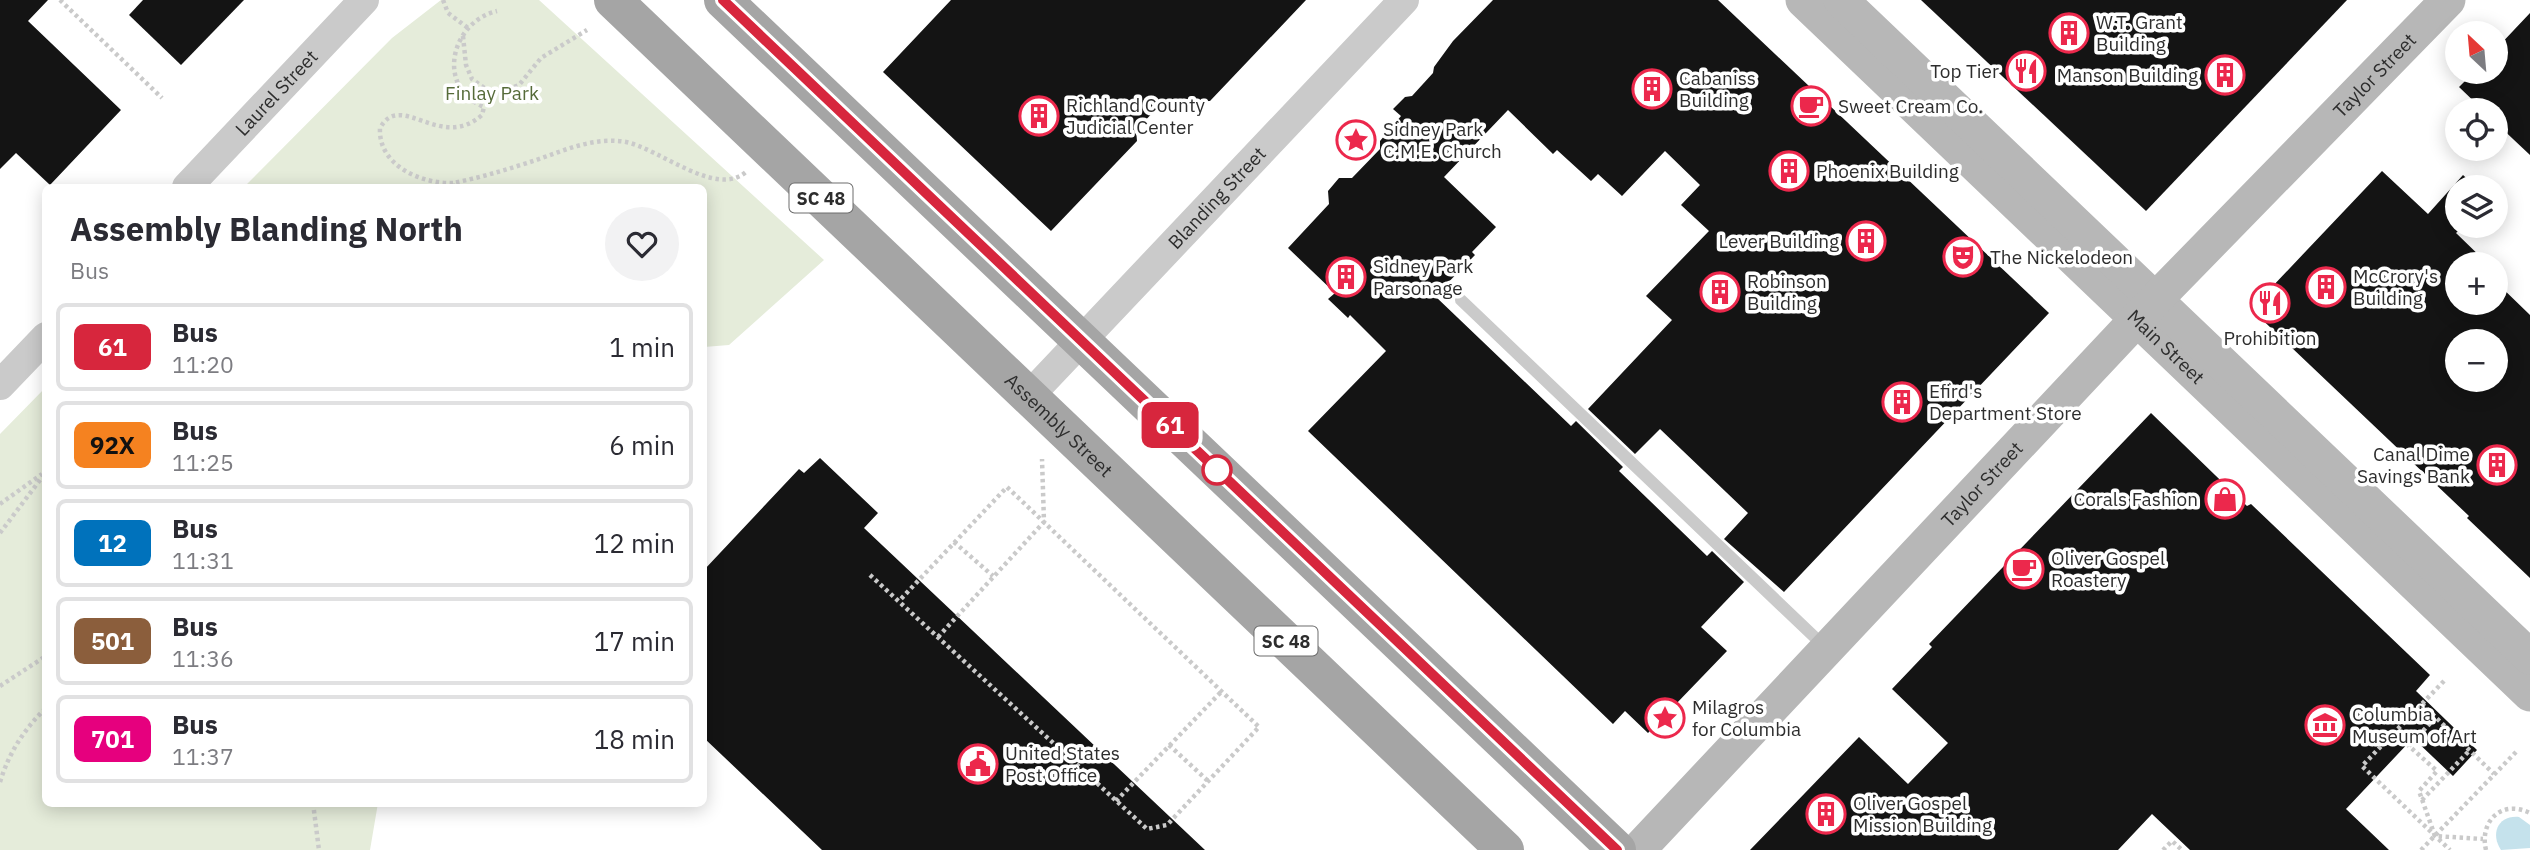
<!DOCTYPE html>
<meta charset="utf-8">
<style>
body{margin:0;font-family:"IBM Plex Sans",sans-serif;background:#f2f2f3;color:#2b2b33;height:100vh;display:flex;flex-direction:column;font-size:26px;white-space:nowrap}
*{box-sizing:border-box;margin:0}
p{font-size:23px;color:#7c7c81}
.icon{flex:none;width:38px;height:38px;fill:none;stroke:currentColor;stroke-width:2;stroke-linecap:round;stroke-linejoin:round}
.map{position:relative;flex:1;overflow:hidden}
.side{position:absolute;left:42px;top:184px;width:665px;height:623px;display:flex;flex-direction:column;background:#fff;border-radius:10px;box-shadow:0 4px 18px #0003}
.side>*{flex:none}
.badge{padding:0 14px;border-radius:10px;font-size:24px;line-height:46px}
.needle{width:46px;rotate:334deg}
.controls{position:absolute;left:2445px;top:21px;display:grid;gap:14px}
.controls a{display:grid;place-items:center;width:63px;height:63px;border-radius:50%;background:#fff;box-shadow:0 4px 18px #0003;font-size:35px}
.map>.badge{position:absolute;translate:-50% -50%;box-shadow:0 0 0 4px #fff}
.round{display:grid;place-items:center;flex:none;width:74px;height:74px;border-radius:37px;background:#f2f2f3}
.headline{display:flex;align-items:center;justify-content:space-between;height:119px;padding:0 28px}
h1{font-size:33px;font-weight:700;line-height:52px}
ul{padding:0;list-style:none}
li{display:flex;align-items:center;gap:21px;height:88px;margin:0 14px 10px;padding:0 14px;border:4px solid #e1e1e2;border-radius:10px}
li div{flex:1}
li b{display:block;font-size:26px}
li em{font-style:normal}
li .badge{min-width:77px;font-weight:700;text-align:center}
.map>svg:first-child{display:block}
.green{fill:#e5ecda}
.water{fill:#c5e2ec}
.building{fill:#141414;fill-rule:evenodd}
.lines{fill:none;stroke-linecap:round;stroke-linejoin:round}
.path{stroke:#cacaca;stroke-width:4.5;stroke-dasharray:3.5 3.5;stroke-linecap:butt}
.service{stroke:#cacaca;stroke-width:12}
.tertiary{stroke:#cacaca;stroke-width:30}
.secondary{stroke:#b7b7b7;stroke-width:35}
.primary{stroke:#a5a5a5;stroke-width:38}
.line-casing{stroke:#fff;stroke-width:16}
.line{stroke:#d7263d;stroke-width:10}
.stop-dot{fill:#fff;stroke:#d7263d;stroke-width:3.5}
.labels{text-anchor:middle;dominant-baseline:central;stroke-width:7;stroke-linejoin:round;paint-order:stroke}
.shield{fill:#fff;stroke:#6c6c6c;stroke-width:2}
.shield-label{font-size:18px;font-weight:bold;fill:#2d2d2d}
.poi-label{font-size:19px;fill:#2d2d2d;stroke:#fff;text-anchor:start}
.street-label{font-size:19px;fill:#2d2d2d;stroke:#fff}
.park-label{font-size:19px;fill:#566b39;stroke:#fff}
</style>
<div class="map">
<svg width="2530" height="850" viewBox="0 0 2530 850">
<rect width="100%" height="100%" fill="#fff"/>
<!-- green -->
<g class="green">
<polygon points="441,0 539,0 824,260 729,345 704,347 704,187 244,187 392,38"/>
<polygon points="45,388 46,803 378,803 370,850 0,850 0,434"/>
</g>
<!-- water -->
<path class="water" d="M2519 817 2530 825V848L2501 850C2490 834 2498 815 2519 817Z"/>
<!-- building -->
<g class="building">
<polygon points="0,0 48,0 28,21 121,110 50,185 16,153 0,169"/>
<polygon points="143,0 244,0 181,65 129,15"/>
<polygon points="951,0 1306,0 1210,101 1163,102 1136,130 1137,141 1051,231 883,72"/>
<polygon points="1493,0 1718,0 2049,313 1784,592 1724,539 1748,513 1660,429 1635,454 1588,409 1672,320 1646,296 1709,231 1681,205 1700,185 1665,151 1622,196 1598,174 1591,181 1557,150 1553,154 1508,110 1444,177 1496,227 1472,252 1475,255 1435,296 1571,426 1576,421 1623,467 1619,471 1707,556 1712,551 1744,582 1701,627 1727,651 1648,733 1625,711 1613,724 1308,431 1386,351 1350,315 1348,318 1328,299 1335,293 1288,248 1329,204 1328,191 1339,178 1352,178 1380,149 1380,141 1401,116 1393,109 1405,97 1412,96 1433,73 1434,67 1453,41"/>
<polygon points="1921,0 2347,0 2146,211"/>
<polygon points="2530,13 2530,155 2496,123 2496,110 2483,110 2459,87 2474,72 2496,72 2496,49"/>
<path d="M2382 171 2428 214 2463 175 2476 187H2457V226H2463L2456 233 2488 264H2457V303H2496V282L2530 315V578L2467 518 2469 516 2251 309ZM2457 341H2496V380H2457Z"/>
<polygon points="2151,413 2247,506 2251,504 2430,675 2416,691 2477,750 2453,776 2413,738 2346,809 2389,850 2190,850 2152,814 2118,850 1750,850 1859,737 1908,784 1948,743 1892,689 1932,647 1929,644"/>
<polygon points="820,458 878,513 864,528 1205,850 822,850 704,738 704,570 799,469 804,473"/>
</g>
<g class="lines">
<!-- path -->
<g class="path">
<polyline points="60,0 162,98"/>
<polyline points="443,0 448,13 468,28"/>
<polyline points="463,36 466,65 472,79 487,90 503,91 519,85 541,58 587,30"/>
<path d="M453 183C422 184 378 166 380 128 401 90 440 152 482 115L484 107C435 87 451 22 497 11"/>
<path d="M453 187V183C478 178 502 171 527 163 559 153 591 136 626 142 660 149 716 198 746 172"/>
<polyline points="0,504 42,474"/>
<polyline points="0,533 46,472"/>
<polyline points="954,542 993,576"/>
<polyline points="870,575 1147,829 1167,825 1259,727 1007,487 899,601"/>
<polyline points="938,637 1044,522 1042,459"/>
<polyline points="2444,681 2362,766 2450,850"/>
<polyline points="0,686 46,656"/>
<polyline points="2422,704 2494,774"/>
<polyline points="2435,718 2409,746 2437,771 2419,791 2435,836 2483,839"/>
<polyline points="1169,745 1208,781"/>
<path d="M0 782C9 753 24 729 46 708"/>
<polyline points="2422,800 2470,750"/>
<polyline points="1116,801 1221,692"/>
<polyline points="313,803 319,850"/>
<polyline points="2163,850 2172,841 2182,850"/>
<polyline points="2421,850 2516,752"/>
<path d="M2486 850C2479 821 2502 799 2530 813"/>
</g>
<!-- service -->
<polyline class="service" points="1461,300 1825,647"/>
<!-- tertiary -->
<g class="tertiary">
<path id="s1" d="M187 187 364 0"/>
<polyline points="0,385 46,337"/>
<path id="s2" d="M1029 396 1404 0"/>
</g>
<!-- secondary -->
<g class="secondary">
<path id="s3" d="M1803 0 2530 694"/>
<polyline points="1841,0 2530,657"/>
<path id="s4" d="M1638 850 2155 300 2448 0"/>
</g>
<!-- primary -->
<g class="primary">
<path id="s5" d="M613 0 1505 850"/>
<polyline points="723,0 1617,850"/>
</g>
</g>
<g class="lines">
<!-- line casing -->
<g class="line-casing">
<polyline id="line" points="723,0 1617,850"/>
</g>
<!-- line -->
<use href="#line" class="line"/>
</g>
<!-- icons -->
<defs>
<g id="building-ring" transform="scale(2.0125)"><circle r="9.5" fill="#fff" stroke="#ec284c" stroke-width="1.5"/><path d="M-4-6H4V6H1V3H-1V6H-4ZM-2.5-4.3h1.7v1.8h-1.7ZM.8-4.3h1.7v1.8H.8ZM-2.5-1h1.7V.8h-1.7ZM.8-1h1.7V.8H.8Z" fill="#ec284c"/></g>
<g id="restaurant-ring" transform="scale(2.0125)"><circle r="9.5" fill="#fff" stroke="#ec284c" stroke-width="1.5"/><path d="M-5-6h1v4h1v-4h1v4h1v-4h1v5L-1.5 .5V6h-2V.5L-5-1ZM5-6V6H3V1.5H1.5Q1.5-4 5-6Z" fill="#ec284c"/></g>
<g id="cafe-ring" transform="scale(2.0125)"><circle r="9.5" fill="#fff" stroke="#ec284c" stroke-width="1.5"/><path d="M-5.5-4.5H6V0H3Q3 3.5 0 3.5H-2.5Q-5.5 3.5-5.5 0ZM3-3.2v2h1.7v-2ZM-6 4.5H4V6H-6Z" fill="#ec284c"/></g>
<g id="sight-ring" transform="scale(2.0125)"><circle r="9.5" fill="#fff" stroke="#ec284c" stroke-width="1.5"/><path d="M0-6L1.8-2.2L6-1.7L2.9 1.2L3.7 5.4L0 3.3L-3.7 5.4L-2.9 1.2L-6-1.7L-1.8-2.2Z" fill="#ec284c"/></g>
<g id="theatre-ring" transform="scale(2.0125)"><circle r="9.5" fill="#fff" stroke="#ec284c" stroke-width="1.5"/><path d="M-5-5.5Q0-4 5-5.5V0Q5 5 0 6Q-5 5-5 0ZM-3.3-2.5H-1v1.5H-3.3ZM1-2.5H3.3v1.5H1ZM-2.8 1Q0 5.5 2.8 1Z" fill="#ec284c"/></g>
<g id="shop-ring" transform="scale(2.0125)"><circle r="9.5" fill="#fff" stroke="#ec284c" stroke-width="1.5"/><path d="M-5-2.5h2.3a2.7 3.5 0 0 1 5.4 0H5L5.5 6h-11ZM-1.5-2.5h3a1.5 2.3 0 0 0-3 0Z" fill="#ec284c"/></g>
<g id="museum-ring" transform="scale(2.0125)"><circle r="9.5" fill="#fff" stroke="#ec284c" stroke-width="1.5"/><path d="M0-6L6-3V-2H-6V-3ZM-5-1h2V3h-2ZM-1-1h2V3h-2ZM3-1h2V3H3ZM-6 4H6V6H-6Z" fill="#ec284c"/></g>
<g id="civic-ring" transform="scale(2.0125)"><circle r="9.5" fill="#fff" stroke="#ec284c" stroke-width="1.5"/><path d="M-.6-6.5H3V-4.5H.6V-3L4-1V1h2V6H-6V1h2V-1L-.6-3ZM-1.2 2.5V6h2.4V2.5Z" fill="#ec284c"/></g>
</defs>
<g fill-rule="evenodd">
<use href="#building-ring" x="2069" y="33"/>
<use href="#restaurant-ring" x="2026" y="71"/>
<use href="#building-ring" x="2225" y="75"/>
<use href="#building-ring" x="1652" y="89"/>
<use href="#cafe-ring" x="1811" y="106"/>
<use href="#building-ring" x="1039" y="116"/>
<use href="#sight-ring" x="1356" y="140"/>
<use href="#building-ring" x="1789" y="171"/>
<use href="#building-ring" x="1866" y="241"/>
<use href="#theatre-ring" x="1963" y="257"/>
<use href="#building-ring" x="1346" y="277"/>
<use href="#building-ring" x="2326" y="287"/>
<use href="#building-ring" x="1720" y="292"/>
<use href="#restaurant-ring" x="2270" y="303"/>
<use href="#building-ring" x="1902" y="402"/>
<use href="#building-ring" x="2497" y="465"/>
<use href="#shop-ring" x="2225" y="499"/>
<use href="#cafe-ring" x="2024" y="569"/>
<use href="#sight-ring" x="1665" y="718"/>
<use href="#museum-ring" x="2325" y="725"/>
<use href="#civic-ring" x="978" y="764"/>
<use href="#building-ring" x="1826" y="814"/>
</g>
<!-- markers -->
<circle class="stop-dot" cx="1217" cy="470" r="14"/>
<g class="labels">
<!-- shield labels -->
<g class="shield">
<rect x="789.5" y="183.5" width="63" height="29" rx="5"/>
<rect x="1254.5" y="626.5" width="63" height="29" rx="5"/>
</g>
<g class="shield-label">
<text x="821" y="198">SC 48</text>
<text x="1286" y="641">SC 48</text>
</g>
<!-- poi labels -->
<g class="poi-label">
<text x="2096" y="22">W.T. Grant<tspan x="2096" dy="22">Building</tspan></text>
<text x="1999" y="71" text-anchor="end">Top Tier</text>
<text x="2198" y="75" text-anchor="end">Manson Building</text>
<text x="1679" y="78">Cabaniss<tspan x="1679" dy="22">Building</tspan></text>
<text x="1066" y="105">Richland County<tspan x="1066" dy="22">Judicial Center</tspan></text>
<text x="1838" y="106">Sweet Cream Co.</text>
<text x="1383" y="129">Sidney Park<tspan x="1383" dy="22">C.M.E. Church</tspan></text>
<text x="1816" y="171">Phoenix Building</text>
<text x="1839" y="241" text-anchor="end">Lever Building</text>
<text x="1990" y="257">The Nickelodeon</text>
<text x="1373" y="266">Sidney Park<tspan x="1373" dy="22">Parsonage</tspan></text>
<text x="2353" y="276">McCrory's<tspan x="2353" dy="22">Building</tspan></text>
<text x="1747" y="281">Robinson<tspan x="1747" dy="22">Building</tspan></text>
<text x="2270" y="338" text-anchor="middle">Prohibition</text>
<text x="1929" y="391">Efird's<tspan x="1929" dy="22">Department Store</tspan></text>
<text x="2470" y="454" text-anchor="end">Canal Dime<tspan x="2470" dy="22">Savings Bank</tspan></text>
<text x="2198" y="499" text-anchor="end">Corals Fashion</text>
<text x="2051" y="558">Oliver Gospel<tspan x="2051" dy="22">Roastery</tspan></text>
<text x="1692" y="707">Milagros<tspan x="1692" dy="22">for Columbia</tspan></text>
<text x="2352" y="714">Columbia<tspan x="2352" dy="22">Museum of Art</tspan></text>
<text x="1005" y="753">United States<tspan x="1005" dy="22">Post Office</tspan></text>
<text x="1853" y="803">Oliver Gospel<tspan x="1853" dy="22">Mission Building</tspan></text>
</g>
<!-- street labels -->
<g class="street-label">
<text stroke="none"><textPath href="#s4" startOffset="1069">Taylor Street</textPath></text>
<text stroke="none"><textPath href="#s1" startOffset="130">Laurel Street</textPath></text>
<text stroke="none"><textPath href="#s2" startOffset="273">Blanding Street</textPath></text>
<text stroke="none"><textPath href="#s3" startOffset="502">Main Street</textPath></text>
<text stroke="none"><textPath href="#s5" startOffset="616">Assembly Street</textPath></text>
<text stroke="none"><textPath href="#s4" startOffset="502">Taylor Street</textPath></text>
</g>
<!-- park labels -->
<g class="park-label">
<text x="492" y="93">Finlay Park</text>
</g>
</g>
</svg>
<div class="controls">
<a><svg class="needle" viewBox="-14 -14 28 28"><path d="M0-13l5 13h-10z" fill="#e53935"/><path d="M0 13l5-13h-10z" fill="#7c7c81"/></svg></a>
<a><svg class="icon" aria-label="locate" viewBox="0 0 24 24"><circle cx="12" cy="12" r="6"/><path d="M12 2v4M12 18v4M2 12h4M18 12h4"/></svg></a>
<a><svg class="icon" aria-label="layers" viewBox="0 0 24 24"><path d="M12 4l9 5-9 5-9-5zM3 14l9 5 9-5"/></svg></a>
<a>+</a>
<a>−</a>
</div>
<b class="badge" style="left:1170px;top:425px;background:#d7263d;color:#fff">61</b>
<section class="side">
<div class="headline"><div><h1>Assembly Blanding North</h1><p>Bus</p></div><a class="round"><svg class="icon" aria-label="heart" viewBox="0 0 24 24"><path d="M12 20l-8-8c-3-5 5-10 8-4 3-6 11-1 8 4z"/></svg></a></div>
<ul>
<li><span class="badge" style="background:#d7263d;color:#fff">61</span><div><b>Bus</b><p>11:20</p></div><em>1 min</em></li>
<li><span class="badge" style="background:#f58220;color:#111">92X</span><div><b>Bus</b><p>11:25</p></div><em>6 min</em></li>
<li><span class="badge" style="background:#0072bc;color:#fff">12</span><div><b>Bus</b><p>11:31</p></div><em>12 min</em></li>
<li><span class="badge" style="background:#8b5e3c;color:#fff">501</span><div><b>Bus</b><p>11:36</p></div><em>17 min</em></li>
<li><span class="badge" style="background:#e6007e;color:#fff">701</span><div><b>Bus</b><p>11:37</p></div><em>18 min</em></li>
</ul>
</section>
</div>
